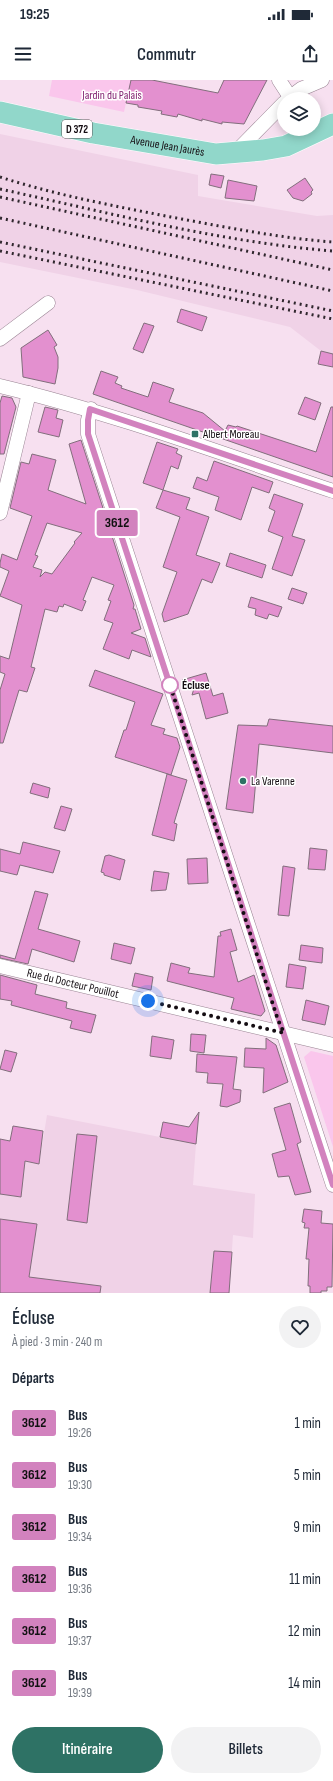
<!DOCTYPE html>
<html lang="fr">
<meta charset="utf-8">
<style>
body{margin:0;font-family:"Sofia Sans Condensed",sans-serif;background:#f2f2f3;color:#1f2937;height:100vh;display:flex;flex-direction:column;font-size:15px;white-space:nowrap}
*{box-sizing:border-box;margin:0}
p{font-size:13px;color:#747a83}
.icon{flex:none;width:22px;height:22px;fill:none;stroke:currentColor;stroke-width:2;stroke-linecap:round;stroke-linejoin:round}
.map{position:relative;height:1213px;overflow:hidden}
.details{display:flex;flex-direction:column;background:#fff;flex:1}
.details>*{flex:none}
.badge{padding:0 8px;border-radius:3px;font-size:14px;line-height:26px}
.tools{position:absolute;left:277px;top:12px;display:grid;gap:8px}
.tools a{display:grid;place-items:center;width:44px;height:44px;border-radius:50%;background:#fff;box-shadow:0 2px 10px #0003;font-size:20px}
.you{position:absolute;width:20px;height:20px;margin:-10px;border:3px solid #fff;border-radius:50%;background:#1a73e8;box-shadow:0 0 0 6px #1a73e833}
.map>.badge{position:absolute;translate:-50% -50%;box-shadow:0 0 0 2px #fff}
h2{padding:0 12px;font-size:15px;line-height:36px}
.round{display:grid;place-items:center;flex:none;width:42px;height:42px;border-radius:21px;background:#f2f2f3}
.head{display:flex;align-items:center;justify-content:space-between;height:68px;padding:0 12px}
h1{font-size:19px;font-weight:600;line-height:30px}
.button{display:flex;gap:8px;margin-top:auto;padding:8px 12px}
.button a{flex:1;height:46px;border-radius:24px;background:#2e7265;color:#fff;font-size:16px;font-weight:600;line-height:46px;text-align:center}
.button a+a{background:#f2f2f3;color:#1f2937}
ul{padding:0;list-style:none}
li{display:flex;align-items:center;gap:12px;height:52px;padding:0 12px}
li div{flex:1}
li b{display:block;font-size:15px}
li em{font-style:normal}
li .badge{min-width:44px;font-weight:700;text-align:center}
.status{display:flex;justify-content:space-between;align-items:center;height:28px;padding:0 20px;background:#fff;direction:ltr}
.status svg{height:11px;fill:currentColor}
header{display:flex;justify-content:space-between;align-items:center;height:52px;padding:0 12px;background:#fff;font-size:18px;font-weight:600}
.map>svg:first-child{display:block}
.built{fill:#f0d2e7}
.green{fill:#fac6ec}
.building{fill:#e390cf;stroke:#826e7c;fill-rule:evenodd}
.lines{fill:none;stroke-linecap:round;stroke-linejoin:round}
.minor-casing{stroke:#998493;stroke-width:15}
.primary-casing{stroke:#fff;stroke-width:22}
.minor{stroke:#fff;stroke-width:14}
.primary{stroke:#91d7ca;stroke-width:21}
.rail{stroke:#2f262d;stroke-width:3;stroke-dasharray:2 4;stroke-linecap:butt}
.line-casing{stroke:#fff;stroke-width:9}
.line{stroke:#d282be;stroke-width:6}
.walk{stroke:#140d12;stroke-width:4;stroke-dasharray:0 7.2}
.poi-dot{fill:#2e7265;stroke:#fff;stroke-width:1.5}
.stop-dot{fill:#fff;stroke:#d282be;stroke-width:2}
.labels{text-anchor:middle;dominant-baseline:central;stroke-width:3;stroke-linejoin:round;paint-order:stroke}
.shield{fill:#fff;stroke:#5a5659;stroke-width:1}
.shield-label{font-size:11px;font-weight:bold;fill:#140d12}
.park-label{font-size:12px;fill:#822271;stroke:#fff}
.street-label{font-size:12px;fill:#140d12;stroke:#fff}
.poi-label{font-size:12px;fill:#140d12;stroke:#fff;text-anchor:start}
.stop-label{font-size:12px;font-weight:bold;fill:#140d12;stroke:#fff;text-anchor:start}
</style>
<div class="status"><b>19:25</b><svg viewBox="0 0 49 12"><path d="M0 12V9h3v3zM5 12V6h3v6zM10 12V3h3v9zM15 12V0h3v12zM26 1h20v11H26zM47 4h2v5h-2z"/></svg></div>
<header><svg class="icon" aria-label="menu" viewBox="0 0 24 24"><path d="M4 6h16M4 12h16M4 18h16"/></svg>Commutr<svg class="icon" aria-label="share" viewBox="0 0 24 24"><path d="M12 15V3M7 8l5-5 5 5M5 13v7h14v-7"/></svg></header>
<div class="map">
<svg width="333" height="1213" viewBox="0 0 333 1213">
<rect width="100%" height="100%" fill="#f7e0f0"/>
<!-- built -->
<g class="built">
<polygon points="0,54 198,95 198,116 317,136 333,135 333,274 321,271 290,247 137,210 0,182"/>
<polygon points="47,1035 196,1064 193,1105 255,1114 253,1158 233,1155 229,1213 0,1213 0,1077 39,1084"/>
</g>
<!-- green -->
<g class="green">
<polygon points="52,0 131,0 124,32 49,16"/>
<polygon points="311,971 333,976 333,1067 304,977"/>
</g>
<!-- building -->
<g class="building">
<polygon points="131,0 152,0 218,13 224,0 267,0 244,44 222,42 222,44 202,39 202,41 178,34 177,37 161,34 162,31 138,27 138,25 126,23"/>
<polygon points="211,94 224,96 221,108 209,105"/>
<polygon points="305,98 313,110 311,112 312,114 303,121 293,118 287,110"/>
<polygon points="228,100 257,106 254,121 225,118"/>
<polygon points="181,229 207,237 202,251 177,242"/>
<polygon points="144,243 154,246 143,273 133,269"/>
<polygon points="48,250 57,265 54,267 58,277 58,288 55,304 23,297 21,268"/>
<polygon points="321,271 333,274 333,287 318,284"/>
<polygon points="101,291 118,297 115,303 122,306 121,308 148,317 153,302 174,309 169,322 203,333 225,351 228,345 236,347 237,346 316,372 331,327 333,327 333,397 93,314"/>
<polygon points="2,316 12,318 16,327 4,374 0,374 0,323"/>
<polygon points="305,317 321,323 315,340 298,334"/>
<polygon points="45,327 58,330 56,338 63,340 59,357 38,352"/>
<path d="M81 360 103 428 101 429 109 457 112 456 134 525 133 529H135L141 549 131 553 145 558 151 577 132 570 129 579 103 569 113 543 104 540 111 521 108 520 114 505 92 497 83 520 86 521 82 531 64 524 63 527 59 526 57 532 45 529 31 587 35 588 27 612 19 610 3 663H0V610L5 594 0 592V576L9 579 22 525 0 516 9 491 0 487V483L2 474 17 480 32 436 10 428 21 382 29 384 32 374 56 380 48 410 86 424 69 364ZM47 443 82 453 74 462 75 463 52 494 45 492 40 497 42 490 33 487 38 476 35 475Z"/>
<polygon points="157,362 178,369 176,373 182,376 178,389 171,386 163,410 143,403"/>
<polygon points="214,381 273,402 269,413 252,407 241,440 215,430 219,417 193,408 197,397 207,401"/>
<polygon points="163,410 190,418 186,429 209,437 196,475 220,483 212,503 202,499 188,534 164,542 162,534 177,492 163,487 180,437 156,428"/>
<polygon points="274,414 303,424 292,456 305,460 292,496 272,489 283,457 268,451 275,431 269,428"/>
<polygon points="230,473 266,485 262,498 226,486"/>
<polygon points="292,508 307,513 303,524 288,519"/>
<polygon points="251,517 282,527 278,537 269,534 267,539 255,535 256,529 248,527"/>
<polygon points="95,590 163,614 151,645 165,649 163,654 177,658 180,667 171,695 115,677 124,650 126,650 135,622 89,606"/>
<polygon points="206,593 213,616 223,613 228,633 206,639 199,613 192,615 195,605 182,600"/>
<polygon points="269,639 333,646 333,673 259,664 253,733 226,729 238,645 267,646"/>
<polygon points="167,694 187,700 174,743 177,744 174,761 152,755"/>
<polygon points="33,703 50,708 48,718 30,713"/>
<polygon points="61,726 72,729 65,751 54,748"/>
<polygon points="23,762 60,771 53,793 20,785 17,795 0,791 0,769 20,774"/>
<polygon points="310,768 327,770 325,790 308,789"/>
<polygon points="109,775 125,780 120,800 104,795 104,793 101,792 105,776"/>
<polygon points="207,778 208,803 188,804 187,779"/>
<polygon points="283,786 295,788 289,836 278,835"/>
<polygon points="154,791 169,793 166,810 151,811"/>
<polygon points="35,811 48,814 38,849 80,861 74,882 32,869 28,884 0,878 0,875 15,879"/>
<polygon points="231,849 237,870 230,872 238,902 254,895 265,931 261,936 231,929 234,918 167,901 171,883 190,888 188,893 214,897 218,856 221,856 220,852"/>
<polygon points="114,863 135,868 131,884 111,879"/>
<polygon points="301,865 323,868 322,883 299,880"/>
<polygon points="289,884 306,887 303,909 286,907"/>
<polygon points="135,893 153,897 151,910 132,906"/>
<polygon points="0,895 37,905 35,914 67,922 66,928 96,935 91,953 70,948 72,941 11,925 12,921 0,919"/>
<polygon points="306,920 329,926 325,945 302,940"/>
<polygon points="191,954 206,955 204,973 190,971"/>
<polygon points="152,956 174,960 171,979 150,976"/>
<polygon points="266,958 276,965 288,1002 263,1013 264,988 244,987 245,968 266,969"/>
<polygon points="5,970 17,973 11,992 0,989"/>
<polygon points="197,974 237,977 233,1009 241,1010 240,1022 227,1027 220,1026 223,1004 207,1003 208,993 196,992"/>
<polygon points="290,1023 301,1062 297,1064 311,1112 295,1115 289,1096 278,1097 272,1074 286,1070 274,1028"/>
<polygon points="199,1032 196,1064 160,1057 163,1042 189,1047"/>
<polygon points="13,1046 43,1051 39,1084 25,1081 21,1117 0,1114 0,1059 10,1061"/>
<polygon points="77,1054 97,1056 87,1143 67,1140"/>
<polygon points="304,1129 322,1131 321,1143 333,1144 332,1207 327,1207 327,1211 321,1211 321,1213 310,1213 310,1206 308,1206 309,1179 306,1179 309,1148 304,1148 305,1143 302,1142"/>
<polygon points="0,1139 37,1144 29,1197 101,1206 100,1213 0,1213"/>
<polygon points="214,1171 232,1172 229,1213 210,1213"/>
</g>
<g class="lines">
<!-- minor casing -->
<g class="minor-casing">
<g id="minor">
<polyline points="279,0 290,17"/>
<polyline points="288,19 301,9 322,0"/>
<polyline points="234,74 284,23"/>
<polyline points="0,259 48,223"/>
<path d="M0 306C113 333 223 374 333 411"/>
<polyline points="91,329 88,340 88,354 333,1105"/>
<polyline points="0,433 29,313"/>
<path id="s1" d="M0 886 333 965"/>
</g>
</g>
<!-- primary casing -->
<g class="primary-casing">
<g id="primary">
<path id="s2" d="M0 32 93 53 216 74 263 70 286 66 333 44"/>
</g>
</g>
<!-- minor -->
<use href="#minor" class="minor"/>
<!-- primary -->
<use href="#primary" class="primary"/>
<!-- rail -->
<g class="rail">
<path d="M0 97C56 115 114 126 171 137 225 147 279 158 333 162"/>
<path d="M0 109C110 133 220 162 333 171"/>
<polyline points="0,117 333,190"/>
<polyline points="0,138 333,211"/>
<polyline points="0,162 333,231"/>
<polyline points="0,171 333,239"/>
</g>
</g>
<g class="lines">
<!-- line casing -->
<g class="line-casing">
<polyline id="line" points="333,411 90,329 88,340 88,354 333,1105"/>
</g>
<!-- line -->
<use href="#line" class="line"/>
<!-- walk -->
<polyline class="walk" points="148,921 284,953 278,940 170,605"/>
</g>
<!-- markers -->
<g class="poi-dot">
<rect x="191" y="350" width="8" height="8" rx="2"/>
<circle cx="243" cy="701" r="4"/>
</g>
<circle class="stop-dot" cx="170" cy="605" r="8"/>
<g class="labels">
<!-- shield labels -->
<rect class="shield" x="62" y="40" width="30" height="18" rx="3"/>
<g class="shield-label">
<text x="77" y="49">D 372</text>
</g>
<!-- park labels -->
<g class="park-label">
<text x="112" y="15">Jardin du Palais</text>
</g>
<!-- street labels -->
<g class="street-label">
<text stroke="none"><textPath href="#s2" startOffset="171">Avenue Jean Jaurès</textPath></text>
<text stroke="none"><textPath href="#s1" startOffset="75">Rue du Docteur Pouillot</textPath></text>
</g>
<!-- poi labels -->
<g class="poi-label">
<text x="203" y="354">Albert Moreau</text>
<text x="251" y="701">La Varenne</text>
</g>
<!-- stop labels -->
<g class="stop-label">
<text x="182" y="605">Écluse</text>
</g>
</g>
</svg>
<div class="tools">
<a><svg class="icon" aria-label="layers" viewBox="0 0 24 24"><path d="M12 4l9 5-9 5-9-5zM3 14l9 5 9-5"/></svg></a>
</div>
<div class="you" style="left:148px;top:921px"></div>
<b class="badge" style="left:117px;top:443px;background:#d282be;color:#111">3612</b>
</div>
<section class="details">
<div class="head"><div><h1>Écluse</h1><p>À pied · 3 min · 240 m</p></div><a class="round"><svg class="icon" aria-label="heart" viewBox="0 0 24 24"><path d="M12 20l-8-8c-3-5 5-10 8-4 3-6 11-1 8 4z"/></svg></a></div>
<h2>Départs</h2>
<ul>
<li><span class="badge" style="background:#d282be;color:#111">3612</span><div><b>Bus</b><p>19:26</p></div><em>1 min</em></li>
<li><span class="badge" style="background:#d282be;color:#111">3612</span><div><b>Bus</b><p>19:30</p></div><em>5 min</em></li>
<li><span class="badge" style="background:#d282be;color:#111">3612</span><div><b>Bus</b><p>19:34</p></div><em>9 min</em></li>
<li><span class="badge" style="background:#d282be;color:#111">3612</span><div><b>Bus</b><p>19:36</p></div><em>11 min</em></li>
<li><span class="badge" style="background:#d282be;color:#111">3612</span><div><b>Bus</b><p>19:37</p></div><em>12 min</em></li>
<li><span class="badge" style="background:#d282be;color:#111">3612</span><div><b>Bus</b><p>19:39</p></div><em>14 min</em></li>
</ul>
<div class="button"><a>Itinéraire</a><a>Billets</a></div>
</section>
